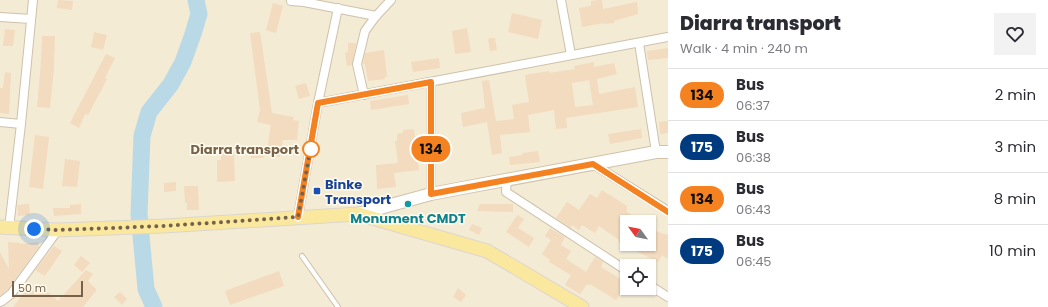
<!DOCTYPE html>
<meta charset="utf-8">
<style>
body{margin:0;font-family:Poppins,sans-serif;background:#f2f2f3;color:#2b2b33;height:100vh;display:flex;flex-direction:column;font-size:15px;white-space:nowrap}
*{box-sizing:border-box;margin:0}
p{font-size:13px;color:#7c7c81}
.icon{flex:none;width:22px;height:22px;fill:none;stroke:currentColor;stroke-width:2;stroke-linecap:round;stroke-linejoin:round}
.map{position:relative;flex:1;overflow:hidden}
.drawer{display:flex;flex-direction:column;background:#fff;width:380px}
.drawer>*{flex:none}
.badge{padding:0 8px;border-radius:13px;font-size:14px;line-height:26px}
.needle{width:26px;rotate:303deg}
.tools{position:absolute;left:620px;top:215px;display:grid;gap:8px}
.tools a{display:grid;place-items:center;width:36px;height:36px;border-radius:0px;background:#fff;box-shadow:0 1px 3px #0004;font-size:20px}
.scale{position:absolute;left:12px;bottom:10px;width:71px;box-sizing:border-box;padding-left:4px;border:2px solid #76614b;border-top:0;font-size:11px;line-height:14px;white-space:nowrap;color:#76614b;-webkit-text-stroke:3px #fffbed;paint-order:stroke}
.you{position:absolute;width:20px;height:20px;margin:-10px;border:3px solid #fff;border-radius:50%;background:#1a73e8;box-shadow:0 0 0 6px #1a73e833}
.map>.badge{position:absolute;translate:-50% -50%;box-shadow:0 0 0 2px #fff}
.round{display:grid;place-items:center;flex:none;width:42px;height:42px;border-radius:0px;background:#f2f2f3}
.overview{display:flex;align-items:center;justify-content:space-between;height:68px;padding:0 12px}
h1{font-size:19px;font-weight:800;line-height:30px}
ul{padding:0;list-style:none}
li{display:flex;align-items:center;gap:12px;height:52px;padding:0 12px;border-top:1px solid #e1e1e2}
li div{flex:1}
li b{display:block;font-size:15px}
li em{font-style:normal}
li .badge{min-width:44px;font-weight:700;text-align:center}
main{display:flex;flex:1;min-height:0}
.map>svg:first-child{display:block}
.residential{fill:#f4ebd5;fill-rule:evenodd}
.lines{fill:none;stroke-linecap:round;stroke-linejoin:round}
.river{stroke:#bad9e6;stroke-width:17}
.building{fill:#f2dbbe;fill-rule:evenodd}
.lane-casing{stroke:#cec1ac;stroke-width:6}
.street-casing{stroke:#cec1ac;stroke-width:10}
.secondary-casing{stroke:#d1c2a9;stroke-width:14}
.primary-casing{stroke:#dbd6d0;stroke-width:15}
.lane{stroke:#fff;stroke-width:4}
.street{stroke:#fff;stroke-width:8}
.secondary{stroke:#fff;stroke-width:12}
.primary{stroke:#fbe89f;stroke-width:13}
.line-casing{stroke:#fff;stroke-width:9}
.line{stroke:#f58220;stroke-width:6}
.walk{stroke:#76614b;stroke-width:4;stroke-dasharray:0 7.2}
.stop-dot{fill:#fff;stroke:#f58220;stroke-width:2}
.transit-dot{fill:#1a4fb4;stroke:#fffbed;stroke-width:1.5}
.culture-dot{fill:#0f9aa8;stroke:#fffbed;stroke-width:1.5}
.labels{text-anchor:middle;dominant-baseline:central;stroke-width:3;stroke-linejoin:round;paint-order:stroke}
.stop-label{font-size:13px;font-weight:bold;fill:#76614b;stroke:#fffbed;text-anchor:end}
.transit-label{font-size:13px;font-weight:bold;fill:#164399;stroke:#fffbed;text-anchor:start}
.culture-label{font-size:13px;font-weight:bold;fill:#0d838f;stroke:#fffbed}
</style>
<main>
<div class="map">
<svg width="668" height="307" viewBox="0 0 668 307">
<rect width="100%" height="100%" fill="#fcf7e6"/>
<!-- residential -->
<path class="residential" d="M0 0H668V307H0ZM627 222H649V244H627ZM627 266H649V288H627Z"/>
<g class="lines">
<!-- river -->
<polyline class="river" points="154,307 146,289 139,214 142,136 149,112 171,84 183,62 193,34 199,14 196,0"/>
</g>
<!-- building -->
<g class="building">
<polygon points="58,0 73,1 72,10 57,8"/>
<polygon points="599,0 602,0 603,9 637,2 638,14 614,21 614,23 604,24 604,23 582,27 579,8 591,6 591,1"/>
<polygon points="273,3 283,6 276,33 266,30"/>
<polygon points="512,13 542,20 538,39 508,32"/>
<polygon points="467,28 471,52 455,54 452,31"/>
<polygon points="5,29 15,30 13,46 3,46"/>
<polygon points="94,32 107,35 103,50 91,47"/>
<polygon points="260,32 272,113 294,117 293,120 299,121 297,140 283,140 280,157 266,155 271,125 257,122 260,110 250,33"/>
<polygon points="42,36 55,36 54,68 50,108 37,107 41,62"/>
<polygon points="491,38 495,38 497,50 490,51 488,39"/>
<polygon points="348,43 356,43 352,65 347,66 345,53 348,52"/>
<polygon points="668,48 668,58 648,60 647,51"/>
<polygon points="384,50 387,77 384,77 385,79 368,81 365,64 363,64 365,53"/>
<polygon points="106,54 115,58 105,78 107,79 88,115 85,114 79,128 70,123"/>
<polygon points="439,58 440,68 413,72 411,62"/>
<path d="M594 62V67L614 63 617 74 597 79 599 94 635 87 638 107 566 118 567 128 556 129 554 110 528 115 530 132 500 135 502 153 492 155 487 122 463 127 461 113 485 108 482 81 489 80 496 121 514 119 512 105 529 102 525 75 549 71V73L575 69 574 66ZM589 80 593 105 575 107 572 83Z"/>
<polygon points="5,72 11,73 9,114 0,113 0,88 3,88"/>
<polygon points="306,83 310,96 299,99 295,86"/>
<polygon points="408,95 409,104 371,110 370,101"/>
<polygon points="668,121 668,133 660,134 659,122"/>
<polygon points="414,129 419,170 394,173 396,187 377,189 376,165 398,163 395,141 397,141 397,134 403,133 403,130"/>
<polygon points="641,129 642,138 610,144 608,134"/>
<polygon points="35,135 49,137 43,189 29,187"/>
<rect x="251" y="150" width="13" height="8"/>
<polygon points="538,151 540,162 510,165 509,157 523,155 522,153"/>
<polygon points="221,153 234,153 235,181 217,182 217,160 221,160"/>
<polygon points="65,159 80,161 77,187 62,186"/>
<polygon points="176,182 176,191 164,192 164,183"/>
<polygon points="184,186 198,186 199,210 187,210 187,203 185,203"/>
<polygon points="602,190 627,206 627,212 643,222 627,222 627,244 649,244 649,226 658,232 668,235 668,259 662,255 658,262 618,242 619,240 599,226 595,233 582,225 579,230 572,225 571,228 556,218 567,202 579,210 590,194 597,198"/>
<polygon points="29,204 30,215 18,216 17,205"/>
<polygon points="81,204 81,214 54,216 53,208 70,208 70,205"/>
<polygon points="480,204 513,204 513,212 477,211"/>
<polygon points="517,215 524,219 518,228 534,238 529,247 506,232"/>
<polygon points="472,224 482,228 479,235 469,230"/>
<polygon points="550,228 565,237 561,245 571,251 566,259 586,272 595,257 603,262 601,267 627,283 616,300 590,284 590,286 587,284 580,294 565,285 571,275 549,262 550,260 542,254 551,240 545,236"/>
<polygon points="8,242 20,243 20,244 38,242 39,247 7,290 0,296 0,252 9,269"/>
<polygon points="54,246 62,251 45,276 35,270"/>
<polygon points="81,256 90,263 82,272 74,265"/>
<polygon points="86,270 93,274 88,281 96,289 96,291 83,307 13,307 27,289 32,292 39,285 58,301"/>
<polygon points="279,271 284,286 230,305 225,291"/>
<polygon points="458,288 466,295 461,302 453,297"/>
<polygon points="120,292 127,299 122,305 114,297"/>
</g>
<g class="lines">
<!-- lane casing -->
<g class="lane-casing">
<polyline id="lane" points="302,256 338,307"/>
</g>
<!-- street casing -->
<g class="street-casing">
<g id="street">
<polyline points="561,0 571,55"/>
<polyline points="291,1 304,2 376,16"/>
<polyline points="0,17 31,19"/>
<polyline points="639,43 656,152"/>
<polyline points="431,82 431,194"/>
<polyline points="364,95 357,64 365,31 376,16 391,0"/>
<polyline points="318,103 668,37"/>
<polyline points="0,122 21,124"/>
<polyline points="593,164 668,211"/>
<polyline points="507,180 506,192 627,271"/>
<polyline points="298,217 318,103 338,8"/>
<polyline points="6,230 9,228 21,124 33,0"/>
<polyline points="649,285 668,297"/>
<polyline points="0,302 2,301 11,294 58,230"/>
</g>
</g>
<!-- secondary casing -->
<g class="secondary-casing">
<polyline id="secondary" points="358,214 431,194 457,189 656,152 668,152"/>
</g>
<!-- primary casing -->
<g class="primary-casing">
<polyline id="primary" points="0,227 58,230 164,226 358,214 487,251 582,307"/>
</g>
<!-- lane -->
<use href="#lane" class="lane"/>
<!-- street -->
<use href="#street" class="street"/>
<!-- secondary -->
<use href="#secondary" class="secondary"/>
<!-- primary -->
<use href="#primary" class="primary"/>
</g>
<g class="lines">
<!-- line casing -->
<g class="line-casing">
<polyline id="line" points="298,217 318,103 431,82 431,194 593,164 668,212"/>
</g>
<!-- line -->
<use href="#line" class="line"/>
<!-- walk -->
<polyline class="walk" points="34,229 58,230 164,226 298,217 311,146 311,149"/>
</g>
<!-- markers -->
<circle class="stop-dot" cx="311" cy="149" r="8"/>
<rect class="transit-dot" x="313" y="187" width="8" height="8" rx="2"/>
<circle class="culture-dot" cx="408" cy="204" r="4"/>
<g class="labels">
<!-- stop labels -->
<g class="stop-label">
<text x="299" y="149">Diarra transport</text>
</g>
<!-- transit labels -->
<g class="transit-label">
<text x="325" y="184">Binke<tspan x="325" dy="15">Transport</tspan></text>
</g>
<!-- culture labels -->
<g class="culture-label">
<text x="408" y="218">Monument CMDT</text>
</g>
</g>
</svg>
<div class="tools">
<a><svg class="needle" viewBox="-14 -14 28 28"><path d="M0-13l5 13h-10z" fill="#e53935"/><path d="M0 13l5-13h-10z" fill="#7c7c81"/></svg></a>
<a><svg class="icon" aria-label="locate" viewBox="0 0 24 24"><circle cx="12" cy="12" r="6"/><path d="M12 2v4M12 18v4M2 12h4M18 12h4"/></svg></a>
</div>
<div class="scale">50 m</div>
<div class="you" style="left:34px;top:229px"></div>
<b class="badge" style="left:431px;top:149px;background:#f58220;color:#111">134</b>
</div>
<section class="drawer">
<div class="overview"><div><h1>Diarra transport</h1><p>Walk · 4 min · 240 m</p></div><a class="round"><svg class="icon" aria-label="heart" viewBox="0 0 24 24"><path d="M12 20l-8-8c-3-5 5-10 8-4 3-6 11-1 8 4z"/></svg></a></div>
<ul>
<li><span class="badge" style="background:#f58220;color:#111">134</span><div><b>Bus</b><p>06:37</p></div><em>2 min</em></li>
<li><span class="badge" style="background:#003b80;color:#fff">175</span><div><b>Bus</b><p>06:38</p></div><em>3 min</em></li>
<li><span class="badge" style="background:#f58220;color:#111">134</span><div><b>Bus</b><p>06:43</p></div><em>8 min</em></li>
<li><span class="badge" style="background:#003b80;color:#fff">175</span><div><b>Bus</b><p>06:45</p></div><em>10 min</em></li>
</ul>
</section>
</main>
